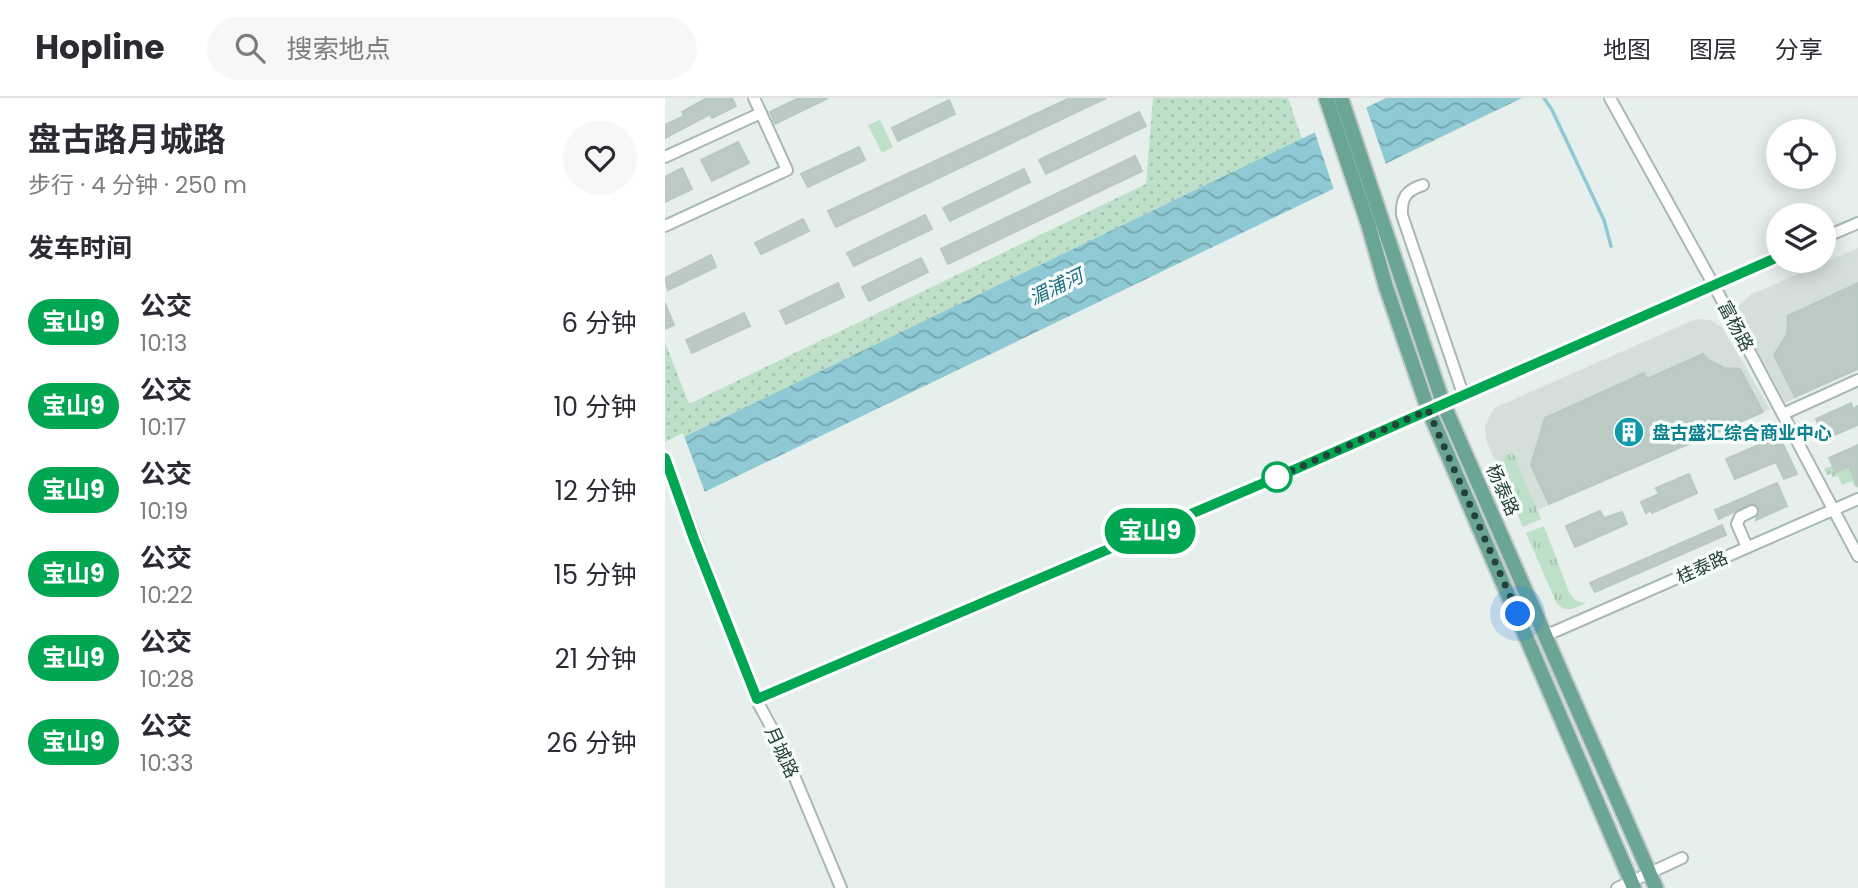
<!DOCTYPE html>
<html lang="zh">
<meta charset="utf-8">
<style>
body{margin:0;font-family:Poppins,"Noto Sans SC",sans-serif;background:#f7f7f7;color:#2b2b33;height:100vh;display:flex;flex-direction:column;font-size:26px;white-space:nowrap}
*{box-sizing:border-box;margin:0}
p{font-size:23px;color:#7c7c81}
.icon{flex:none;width:38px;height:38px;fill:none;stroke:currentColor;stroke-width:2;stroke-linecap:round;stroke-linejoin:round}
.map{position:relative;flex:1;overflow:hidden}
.drawer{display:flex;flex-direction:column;background:#fff;width:665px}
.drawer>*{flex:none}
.badge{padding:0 14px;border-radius:23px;font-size:24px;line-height:46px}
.fabs{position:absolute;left:1101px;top:21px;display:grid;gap:14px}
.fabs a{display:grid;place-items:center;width:70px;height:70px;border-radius:50%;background:#fff;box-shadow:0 4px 18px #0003;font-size:35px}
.you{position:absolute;width:35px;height:35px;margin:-18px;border:5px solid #fff;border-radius:50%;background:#1a73e8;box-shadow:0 0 0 10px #1a73e833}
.map>.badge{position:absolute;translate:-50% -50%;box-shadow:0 0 0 4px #fff}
h2{padding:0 28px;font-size:26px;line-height:63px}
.round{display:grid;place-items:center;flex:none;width:74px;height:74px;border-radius:37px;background:#f7f7f7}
.overview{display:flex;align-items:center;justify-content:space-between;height:119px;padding:0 28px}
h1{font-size:33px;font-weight:700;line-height:52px}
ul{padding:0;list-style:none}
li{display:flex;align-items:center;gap:21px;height:84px;padding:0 28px}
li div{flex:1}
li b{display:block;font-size:26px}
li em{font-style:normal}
li .badge{min-width:77px;font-weight:700;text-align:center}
header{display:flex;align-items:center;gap:42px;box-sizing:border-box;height:98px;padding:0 35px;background:#fff;border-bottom:2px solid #e1e1e2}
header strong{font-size:33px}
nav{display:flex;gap:38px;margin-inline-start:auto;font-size:24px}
.search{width:490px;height:63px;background:#f7f7f7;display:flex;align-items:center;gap:18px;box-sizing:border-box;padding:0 24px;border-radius:38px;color:#7c7c81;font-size:26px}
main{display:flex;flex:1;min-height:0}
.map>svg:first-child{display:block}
.built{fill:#d4dfda}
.grass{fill:url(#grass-tufts)}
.park{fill:url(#park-dots)}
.pitch{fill:#bfe0c8}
.water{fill:url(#water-waves)}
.pier{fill:#e6efeb}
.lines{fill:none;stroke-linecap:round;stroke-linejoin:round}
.stream{stroke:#8ec9d4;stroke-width:3.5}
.building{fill:#bbcac4;stroke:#b8c9c2;stroke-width:2}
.minor-casing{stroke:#a8b8b2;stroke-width:14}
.major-casing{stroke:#c2cac8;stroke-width:18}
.minor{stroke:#fff;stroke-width:10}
.major{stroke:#6aa596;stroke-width:14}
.line-casing{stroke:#fff;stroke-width:16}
.line{stroke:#00a651;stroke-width:10}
.walk{stroke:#24423a;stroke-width:7;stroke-dasharray:0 12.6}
.stop-dot{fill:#fff;stroke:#00a651;stroke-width:3.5}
.labels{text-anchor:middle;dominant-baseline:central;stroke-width:7;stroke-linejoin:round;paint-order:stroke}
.street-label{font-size:18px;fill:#24423a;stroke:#f7fbf9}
.culture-label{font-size:18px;font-weight:bold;fill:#0d838f;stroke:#f7fbf9;text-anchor:start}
.water-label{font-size:19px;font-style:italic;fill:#1c6f80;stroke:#f7fbf9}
</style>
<header>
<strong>Hopline</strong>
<div class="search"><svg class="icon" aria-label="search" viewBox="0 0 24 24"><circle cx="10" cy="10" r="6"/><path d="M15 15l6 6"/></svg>搜索地点</div>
<nav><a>地图</a><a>图层</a><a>分享</a></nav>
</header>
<main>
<section class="drawer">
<div class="overview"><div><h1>盘古路月城路</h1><p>步行 · 4 分钟 · 250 m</p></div><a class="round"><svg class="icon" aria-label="heart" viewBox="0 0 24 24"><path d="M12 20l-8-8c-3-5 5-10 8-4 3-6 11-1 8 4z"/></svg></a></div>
<h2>发车时间</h2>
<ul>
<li><span class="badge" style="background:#00a651;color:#fff">宝山9</span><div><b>公交</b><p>10:13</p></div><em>6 分钟</em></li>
<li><span class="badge" style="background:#00a651;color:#fff">宝山9</span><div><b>公交</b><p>10:17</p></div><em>10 分钟</em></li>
<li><span class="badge" style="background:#00a651;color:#fff">宝山9</span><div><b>公交</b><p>10:19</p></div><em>12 分钟</em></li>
<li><span class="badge" style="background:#00a651;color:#fff">宝山9</span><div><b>公交</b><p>10:22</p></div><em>15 分钟</em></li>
<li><span class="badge" style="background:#00a651;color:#fff">宝山9</span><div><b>公交</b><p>10:28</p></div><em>21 分钟</em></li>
<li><span class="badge" style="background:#00a651;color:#fff">宝山9</span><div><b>公交</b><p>10:33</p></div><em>26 分钟</em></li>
</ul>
</section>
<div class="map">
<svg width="1193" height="790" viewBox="0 0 1193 790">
<defs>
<pattern id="grass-tufts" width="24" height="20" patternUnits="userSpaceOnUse" patternTransform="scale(1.75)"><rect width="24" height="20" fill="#bfe0c8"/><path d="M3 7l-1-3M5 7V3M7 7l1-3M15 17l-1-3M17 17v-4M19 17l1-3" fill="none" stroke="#a4c1ad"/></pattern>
<pattern id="park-dots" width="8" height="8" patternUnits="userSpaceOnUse" patternTransform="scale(1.75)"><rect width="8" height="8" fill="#bfe0c8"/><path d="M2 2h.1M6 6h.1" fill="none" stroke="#a4c1ad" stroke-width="1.8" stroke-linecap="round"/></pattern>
<pattern id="water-waves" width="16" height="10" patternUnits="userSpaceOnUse" patternTransform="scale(1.75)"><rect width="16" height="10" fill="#8ec9d4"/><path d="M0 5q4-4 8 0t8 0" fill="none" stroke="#74a5ad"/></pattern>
</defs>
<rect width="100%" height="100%" fill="#e6efeb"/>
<!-- built -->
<g class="built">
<polygon points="1193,150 1193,271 1120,305 1075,220 1073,209 1085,197"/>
<polygon points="1031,221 1045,222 1057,229 1105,311 854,420 821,342 820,327 829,310"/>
</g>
<!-- grass -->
<g class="grass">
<polygon points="846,354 851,359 853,368 876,421 858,429 831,367"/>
<polygon points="1168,367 1171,374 1184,368 1189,379 1193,377 1193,388 1190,389 1187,383 1177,387 1173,378 1168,379 1166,376 1162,377 1159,371"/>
<path d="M879 428 904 494C909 502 913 505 922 504 910 510 901 517 891 504L861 435Z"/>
</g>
<!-- park -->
<polygon class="park" points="488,0 623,0 637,41 0,348 0,244 24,306 481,86"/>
<!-- pitch -->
<polygon class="pitch" points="215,22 228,49 217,55 203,27"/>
<!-- water -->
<polygon class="water" points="721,0 857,0 0,413 0,348"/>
<!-- pier -->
<g class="pier">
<polygon points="700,6 722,69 697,81 677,18"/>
<polygon points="673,20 694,83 670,95 649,32"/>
<polygon points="18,335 41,397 0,416 0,344"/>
</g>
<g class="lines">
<!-- stream -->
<polyline class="stream" points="879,0 887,12 939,122 946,148"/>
</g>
<!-- building -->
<g class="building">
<polygon points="42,0 67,0 71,8 47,20 45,16 0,40 0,27 19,18 17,14"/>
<polygon points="134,0 163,0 110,26 105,14"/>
<polygon points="405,0 441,0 171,129 163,113"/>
<polygon points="284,2 290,16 233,43 227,30"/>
<polygon points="474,14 481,28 381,76 374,62"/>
<polygon points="73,44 84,65 47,83 36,62"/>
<polygon points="194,49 200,62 143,89 136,76"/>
<polygon points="470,58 477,73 283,166 276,151"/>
<polygon points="17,70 27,91 0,104 0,79"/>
<polygon points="359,71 365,84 285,123 278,110"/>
<polygon points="260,117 267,131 189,168 182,155"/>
<polygon points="138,121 144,133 96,156 90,145"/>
<polygon points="46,157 51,169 3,192 0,180"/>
<polygon points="256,160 263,174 204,203 197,189"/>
<polygon points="173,185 179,199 121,226 115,213"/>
<polygon points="1193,185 1193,271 1130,299 1109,257 1122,236 1123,218"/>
<polygon points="0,205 9,227 0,231"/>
<polygon points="79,215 85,228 27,255 21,242"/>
<polygon points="1038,256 1043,262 1059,270 1075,271 1098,314 884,406 866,367 880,320 979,275 982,281"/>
<polygon points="1186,305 1188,311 1193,308 1193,327 1160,341 1151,321"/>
<polygon points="1114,338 1132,376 1119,381 1111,364 1070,381 1061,361"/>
<polygon points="1193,347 1193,389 1184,368 1171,374 1164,360"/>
<polygon points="1024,376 1032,395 987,415 986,412 981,415 976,404 994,396 991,390"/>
<polygon points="1112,385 1122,408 1091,422 1094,410 1087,405 1054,421 1050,412"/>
<polygon points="935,413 939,420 957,414 962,426 910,449 901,428"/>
<polygon points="1057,427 1061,437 930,494 925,485"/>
</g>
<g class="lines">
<!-- minor casing -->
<g class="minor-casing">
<g id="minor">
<polyline points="945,0 1063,213 1193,458"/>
<polyline points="0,59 96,15"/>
<path d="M758 87C742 92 736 99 737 117L798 296"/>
<polyline points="0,128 122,72 89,0"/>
<polyline points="1158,140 1193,125"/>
<polyline points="1118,316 1193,282"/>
<polyline points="0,360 91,601 117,649 176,790"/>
<polyline points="1082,449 1072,426 1075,419 1087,413"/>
<polyline points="882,537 1193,401"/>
<polyline points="91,601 608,381 1113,159"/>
<polyline points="952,790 1017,760"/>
</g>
</g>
<!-- major casing -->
<g class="major-casing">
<g id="major">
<polyline points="661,0 704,129 721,189 763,311 969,790"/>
<polyline points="676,0 778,305 991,790"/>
</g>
</g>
<!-- minor -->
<use href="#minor" class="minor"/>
<!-- major -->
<use href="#major" class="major"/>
</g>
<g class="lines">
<!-- line casing -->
<g class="line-casing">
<polyline id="line" points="0,360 29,441 92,601 608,381 1113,159"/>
</g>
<!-- line -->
<use href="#line" class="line"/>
<!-- walk -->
<polyline class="walk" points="612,379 608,381 763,312 853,516"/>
</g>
<!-- icons -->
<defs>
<g id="building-disc" transform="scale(1.575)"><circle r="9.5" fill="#0f9aa8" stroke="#f7fbf9"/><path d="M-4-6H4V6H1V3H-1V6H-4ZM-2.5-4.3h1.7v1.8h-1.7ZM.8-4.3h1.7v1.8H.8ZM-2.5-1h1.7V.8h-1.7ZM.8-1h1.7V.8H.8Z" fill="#fff"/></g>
</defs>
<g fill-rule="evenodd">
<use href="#building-disc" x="964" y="334"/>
</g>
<!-- markers -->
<circle class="stop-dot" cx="612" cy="379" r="14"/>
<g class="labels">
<!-- street labels -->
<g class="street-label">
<text transform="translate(1071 228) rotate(62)">富杨路</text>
<text transform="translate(838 392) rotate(66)">杨泰路</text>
<text transform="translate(1037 469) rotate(-24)">桂泰路</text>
<text transform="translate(117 654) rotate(65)">月城路</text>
</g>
<!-- culture labels -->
<g class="culture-label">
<text x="987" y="334">盘古盛汇综合商业中心</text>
</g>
<!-- water labels -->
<g class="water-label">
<text transform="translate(391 189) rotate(-26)">湄浦河</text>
</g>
</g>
</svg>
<div class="fabs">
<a><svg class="icon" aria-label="locate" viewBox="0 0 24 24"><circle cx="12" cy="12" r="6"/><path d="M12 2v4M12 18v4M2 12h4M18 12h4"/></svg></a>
<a><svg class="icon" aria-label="layers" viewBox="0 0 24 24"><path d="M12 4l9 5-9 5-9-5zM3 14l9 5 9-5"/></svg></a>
</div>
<div class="you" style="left:853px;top:516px"></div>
<b class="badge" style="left:485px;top:433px;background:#00a651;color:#fff">宝山9</b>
</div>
</main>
